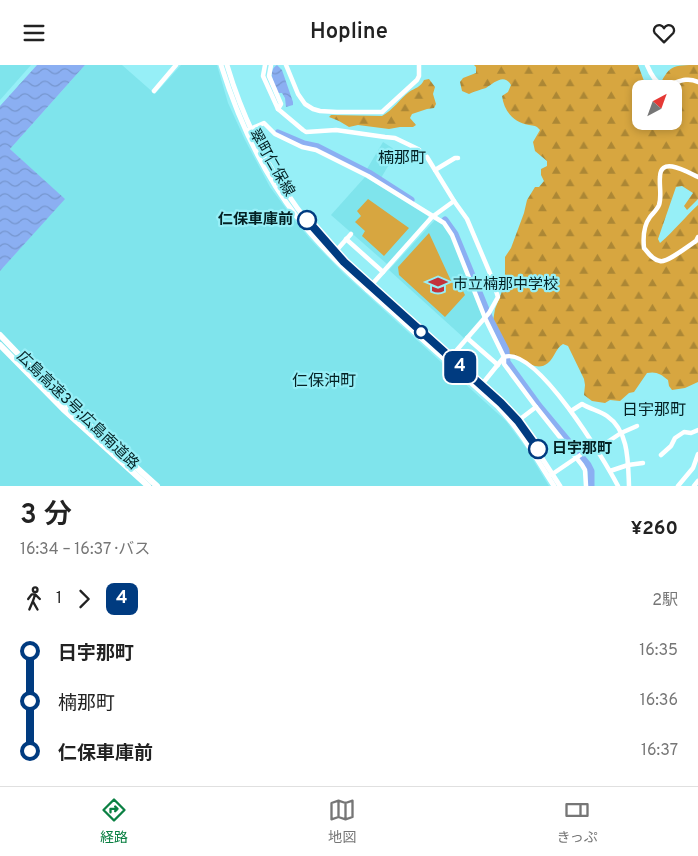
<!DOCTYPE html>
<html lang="ja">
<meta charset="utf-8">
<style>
body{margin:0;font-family:Overpass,"Noto Sans JP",sans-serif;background:#f6f6f6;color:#222;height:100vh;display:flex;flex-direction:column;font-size:19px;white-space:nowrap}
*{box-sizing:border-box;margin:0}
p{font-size:16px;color:#767676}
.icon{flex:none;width:28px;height:28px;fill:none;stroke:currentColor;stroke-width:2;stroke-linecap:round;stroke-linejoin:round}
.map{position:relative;height:421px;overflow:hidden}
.drawer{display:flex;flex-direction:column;background:#fff;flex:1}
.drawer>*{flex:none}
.badge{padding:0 10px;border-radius:8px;font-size:18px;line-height:32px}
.needle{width:32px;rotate:41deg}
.controls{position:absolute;left:632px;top:15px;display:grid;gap:10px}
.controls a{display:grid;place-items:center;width:50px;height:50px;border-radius:10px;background:#fff;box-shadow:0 2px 8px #0003;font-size:25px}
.map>.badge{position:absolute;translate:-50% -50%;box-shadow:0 0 0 2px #fff}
.legs{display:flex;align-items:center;gap:8px;height:55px;padding:0 20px;font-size:16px}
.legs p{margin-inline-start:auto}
.headline{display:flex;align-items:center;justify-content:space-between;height:85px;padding:0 20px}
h1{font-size:28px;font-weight:600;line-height:38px}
ul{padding:0 20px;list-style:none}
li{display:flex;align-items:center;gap:18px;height:50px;font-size:19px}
li i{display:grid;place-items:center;width:8px;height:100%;margin:0 6px;background:currentColor}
li i::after{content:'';width:12px;height:12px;margin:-6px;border:4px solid;border-radius:50%;background:#fff}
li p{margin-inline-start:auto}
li:first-child i{background:linear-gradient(#0000 50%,currentColor 0)}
li:last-child i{background:linear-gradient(currentColor 50%,#0000 0)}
header{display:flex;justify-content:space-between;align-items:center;height:65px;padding:0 20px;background:#fff;font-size:22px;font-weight:600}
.tabs{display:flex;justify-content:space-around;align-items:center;height:70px;border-top:1px solid #e0e0e0;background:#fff;font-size:14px;color:#767676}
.tabs a{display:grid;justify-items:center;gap:2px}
.tabs .active{color:#0b8043}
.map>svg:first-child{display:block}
.built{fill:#7fe4ec}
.green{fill:#d7a640}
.forest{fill:url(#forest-firs)}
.water{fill:url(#water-waves)}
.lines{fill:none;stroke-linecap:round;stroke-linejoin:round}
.river{stroke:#8baff2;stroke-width:7}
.minor{stroke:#fff;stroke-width:4.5}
.major{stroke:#fff;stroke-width:5}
.highway{stroke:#fff;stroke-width:6}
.line-1-casing{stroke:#fff;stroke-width:11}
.line-1{stroke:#003b80;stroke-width:8}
.stop-1-dot{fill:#fff;stroke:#003b80;stroke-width:2.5}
.labels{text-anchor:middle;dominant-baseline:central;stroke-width:4.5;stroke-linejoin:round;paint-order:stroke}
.street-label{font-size:15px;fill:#042124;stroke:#96eff7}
.stop-label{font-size:15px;font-weight:bold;fill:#042124;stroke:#96eff7;text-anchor:end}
.poi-label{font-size:15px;fill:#042124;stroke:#96eff7;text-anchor:start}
.neighbourhood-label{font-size:16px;fill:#042124;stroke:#96eff7}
</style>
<header><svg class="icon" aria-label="menu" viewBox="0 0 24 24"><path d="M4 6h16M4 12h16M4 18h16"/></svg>Hopline<svg class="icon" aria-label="heart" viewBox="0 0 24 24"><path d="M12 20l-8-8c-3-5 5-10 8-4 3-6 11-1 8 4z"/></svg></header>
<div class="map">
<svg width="698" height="421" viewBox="0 0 698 421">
<defs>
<pattern id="forest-firs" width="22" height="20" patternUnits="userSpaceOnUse" patternTransform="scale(1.25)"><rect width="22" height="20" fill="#d7a640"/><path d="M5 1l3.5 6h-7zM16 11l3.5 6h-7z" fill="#ac8735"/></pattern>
<pattern id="water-waves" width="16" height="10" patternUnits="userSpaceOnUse" patternTransform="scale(1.25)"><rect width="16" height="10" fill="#8baff2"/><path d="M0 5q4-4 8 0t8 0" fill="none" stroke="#7696cf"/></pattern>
</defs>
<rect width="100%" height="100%" fill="#96eff7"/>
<!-- built -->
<g class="built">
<polygon points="0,0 31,0 0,35"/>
<polygon points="85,0 122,0 155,29 181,0 217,0 228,38 245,75 270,122 293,153 310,174 343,208 506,356 526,383 549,421 0,421 0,206 64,134 10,84"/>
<polygon points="383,77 397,86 381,113 367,104"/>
<polygon points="365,112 428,151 428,153 387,199 331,150"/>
<polygon points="435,155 442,158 451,171 483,251 464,273 389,205"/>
</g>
<!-- green -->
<g class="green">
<polygon points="368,134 409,163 384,191 362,171 365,166 355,157 361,151 357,146"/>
<polygon points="429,168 452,218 458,216 465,230 445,252 399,210 398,202"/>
</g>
<!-- forest -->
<g class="forest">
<path d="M474 0H638L644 16V24H641V47L636 52V57L640 59 644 56H674V24H658C669 0 672 0 698 0V134L687 145 684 141 693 128 682 121 676 122 658 174 660 178C674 166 685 152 698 140V317L685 323 672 325 669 321 668 315C661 309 656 306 647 308L634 327 629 328 620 336 610 335 605 338 592 336 584 330 585 320 584 314 568 281 563 279C555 284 555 292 548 298 535 309 521 291 508 289L493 256 495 244 505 219V192L511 183 524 148 527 135 535 122H539L544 116 541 110V104L547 101V96L535 86 533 77 540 65C536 60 534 61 529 60 513 57 504 46 502 31L508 27 511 20C504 8 494 18 486 23 480 25 475 26 469 29L462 26 460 17 463 13 476 8V2Z"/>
<path d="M429 14 435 22 433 29 436 39 434 43 427 44 412 49 410 53 416 60 413 62H400L389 64 358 60 349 62 339 56 329 52 331 50 382 51C393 45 400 34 409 27 415 23 421 22 424 15Z"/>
</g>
<!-- water -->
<g class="water">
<polygon points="37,0 85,0 10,84 65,134 0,206 0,41"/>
<path d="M277 0 282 5 293 37V40L286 42 285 33 282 28H278C274 18 267 6 277 0Z"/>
</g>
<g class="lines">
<!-- river -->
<g class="river">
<polyline points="278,68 304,79 318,82 369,108 411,135"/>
<polyline points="445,155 455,169 490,254 506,285 507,297 539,341 588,400 591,406 591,421"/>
</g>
<!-- minor -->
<g class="minor">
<polyline points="265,0 263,11 278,44 303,65 306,67 336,65 385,72 395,73 418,84 427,92 454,136 467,154 492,213 498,232 489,248 449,294"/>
<polyline points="271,0 269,11 281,39 278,44"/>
<polyline points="286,0 298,29 305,39 313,44 320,46 337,47 382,47 417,15 419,11 419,0"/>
<path d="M647 0C664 40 675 6 698 17"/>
<polyline points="154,26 176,0"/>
<polyline points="248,65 264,58 275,69 302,82 316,85 368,111 444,158 452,170 485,253 504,292 504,299 536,342 582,400 585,405 586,421"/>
<polyline points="435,105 455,93 458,93"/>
<path d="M698 112C689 108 660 90 660 112 659 121 662 131 659 140 657 145 653 148 650 152 644 160 643 173 644 183 648 188 653 195 660 196 667 198 688 181 696 176L698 172"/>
<polyline points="346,174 383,207"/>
<polyline points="335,187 351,169"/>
<polyline points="367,225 432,152 454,136"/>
<polyline points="467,273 498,300"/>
<path d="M479 323 504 292C536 280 605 396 618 421"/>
<path d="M571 346 582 339C590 344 600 346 607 351 629 366 628 397 629 421"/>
<polyline points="515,358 536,342"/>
<polyline points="597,384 621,368 637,361"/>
<polyline points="661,390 671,381 675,373 684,367 691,368 698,365"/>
<polyline points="610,406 628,400 643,398"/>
<polyline points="551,410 595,380"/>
<polyline points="678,421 693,403 698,389"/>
<polyline points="694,421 698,416"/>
</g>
<!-- major -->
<g class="major">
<path d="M221 0C238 54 262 107 297 152 325 188 359 218 393 248 428 280 463 311 498 342 521 366 536 393 554 421"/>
<path d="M227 0C245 61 275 117 315 166 334 189 358 209 380 229 420 266 461 302 501 338L518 356 560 421"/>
</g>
<!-- highway -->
<g class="highway">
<polyline points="0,270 67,340 157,421"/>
<polyline points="0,280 63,344 148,421"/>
</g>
</g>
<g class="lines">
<!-- line-1 casing -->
<g class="line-1-casing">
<polyline id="line-1" points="307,155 344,197 501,338 518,356 538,384"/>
</g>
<!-- line-1 -->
<use href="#line-1" class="line-1"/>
</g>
<!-- icons -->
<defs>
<g id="school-bare" transform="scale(1.5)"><path d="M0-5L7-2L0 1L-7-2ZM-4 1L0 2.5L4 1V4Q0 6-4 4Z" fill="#c2323b" stroke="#96eff7" stroke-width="2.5" paint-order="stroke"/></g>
</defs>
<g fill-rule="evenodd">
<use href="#school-bare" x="438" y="220"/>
</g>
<!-- markers -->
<g class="stop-1-dot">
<circle cx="307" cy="155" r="9"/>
<circle cx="421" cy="267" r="6"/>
<circle cx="538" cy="384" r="9"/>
</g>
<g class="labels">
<!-- street labels -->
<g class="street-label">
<text transform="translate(271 98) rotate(60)">翠町仁保線</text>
<text transform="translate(77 346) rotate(44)">広島高速3号;広島南道路</text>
</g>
<!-- stop labels -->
<g class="stop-label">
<text x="293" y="155">仁保車庫前</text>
<text x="552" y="384" text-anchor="start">日宇那町</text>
</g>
<!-- poi labels -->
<g class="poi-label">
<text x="453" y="220">市立楠那中学校</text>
</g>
<!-- neighbourhood labels -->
<g class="neighbourhood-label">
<text x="402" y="94">楠那町</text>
<text x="324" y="317">仁保沖町</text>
<text x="654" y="346">日宇那町</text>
</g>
</g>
</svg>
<div class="controls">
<a><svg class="needle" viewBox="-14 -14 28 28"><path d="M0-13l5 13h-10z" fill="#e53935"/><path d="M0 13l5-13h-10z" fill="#767676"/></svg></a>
</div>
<b class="badge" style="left:460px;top:302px;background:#003b80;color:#fff">4</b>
</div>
<section class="drawer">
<div class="headline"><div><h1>3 分</h1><p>16:34 – 16:37 · バス</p></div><b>¥260</b></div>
<div class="legs"><svg class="icon" aria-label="walk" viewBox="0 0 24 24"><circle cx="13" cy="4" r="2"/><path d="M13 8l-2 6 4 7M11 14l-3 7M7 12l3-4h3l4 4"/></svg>1<svg class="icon" aria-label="forward" viewBox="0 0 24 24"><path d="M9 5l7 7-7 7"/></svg><b class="badge" style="background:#003b80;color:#fff">4</b><p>2駅</p></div>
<ul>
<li><i style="color:#003b80"></i><b>日宇那町</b><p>16:35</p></li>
<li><i style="color:#003b80"></i><span>楠那町</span><p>16:36</p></li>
<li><i style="color:#003b80"></i><b>仁保車庫前</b><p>16:37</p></li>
</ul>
</section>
<nav class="tabs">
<a class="active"><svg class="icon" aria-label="directions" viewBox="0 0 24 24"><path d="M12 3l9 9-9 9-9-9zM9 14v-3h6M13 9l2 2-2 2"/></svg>経路</a>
<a><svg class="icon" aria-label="map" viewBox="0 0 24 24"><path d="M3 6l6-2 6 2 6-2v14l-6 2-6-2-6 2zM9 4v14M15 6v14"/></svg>地図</a>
<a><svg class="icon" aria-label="tickets" viewBox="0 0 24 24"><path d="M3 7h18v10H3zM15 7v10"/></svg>きっぷ</a>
</nav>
